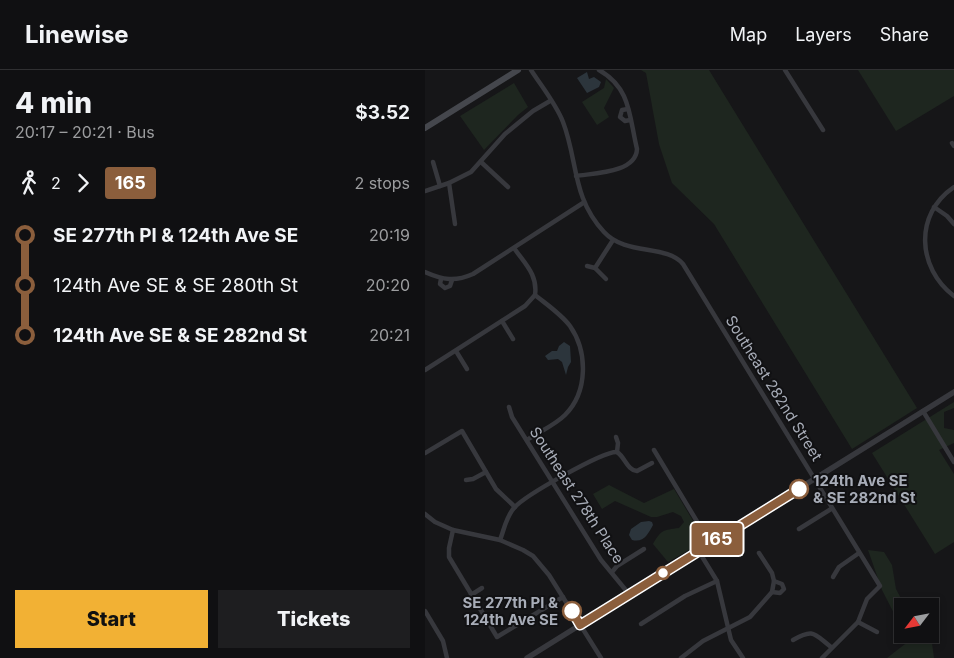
<!DOCTYPE html>
<meta charset="utf-8">
<style>
body{margin:0;font-family:Inter,sans-serif;background:#1e1e20;color:#f1f3f6;height:100vh;display:flex;flex-direction:column;font-size:19px;white-space:nowrap}
*{box-sizing:border-box;margin:0}
p{font-size:16px;color:#9c9d9f}
.icon{flex:none;width:28px;height:28px;fill:none;stroke:currentColor;stroke-width:2;stroke-linecap:round;stroke-linejoin:round}
.map{position:relative;flex:1;overflow:hidden}
.sheet{display:flex;flex-direction:column;background:#101012;width:425px}
.sheet>*{flex:none}
.badge{padding:0 10px;border-radius:4px;font-size:18px;line-height:32px}
.needle{width:32px;rotate:238deg}
.buttons{position:absolute;left:469px;top:528px;display:grid;gap:10px}
.buttons a{display:grid;place-items:center;width:45px;height:45px;border-radius:0px;background:#101012;box-shadow:0 2px 8px #0003,0 0 0 1px #303032;font-size:25px}
.map>.badge{position:absolute;translate:-50% -50%;box-shadow:0 0 0 2px #fff}
.legs{display:flex;align-items:center;gap:8px;height:55px;padding:0 15px;font-size:16px}
.legs p{margin-inline-start:auto}
.head{display:flex;align-items:center;justify-content:space-between;height:85px;padding:0 15px}
h1{font-size:28px;font-weight:800;line-height:38px}
.action{display:flex;gap:10px;margin-top:auto;padding:10px 15px}
.action a{flex:1;height:58px;border-radius:0px;background:#f2b134;color:#111;font-size:20px;font-weight:800;line-height:58px;text-align:center}
.action a+a{background:#1e1e20;color:#f1f3f6}
ul{padding:0 15px;list-style:none}
li{display:flex;align-items:center;gap:18px;height:50px;font-size:19px}
li i{display:grid;place-items:center;width:8px;height:100%;margin:0 6px;background:currentColor}
li i::after{content:'';width:12px;height:12px;margin:-6px;border:4px solid;border-radius:50%;background:#101012}
li p{margin-inline-start:auto}
li:first-child i{background:linear-gradient(#0000 50%,currentColor 0)}
li:last-child i{background:linear-gradient(currentColor 50%,#0000 0)}
header{display:flex;align-items:center;gap:30px;box-sizing:border-box;height:70px;padding:0 25px;background:#101012;border-bottom:1px solid #303032}
header strong{font-size:24px}
nav{display:flex;gap:28px;margin-inline-start:auto;font-size:18px}
main{display:flex;flex:1;min-height:0}
.map>svg:first-child{display:block}
.green{fill:#1e261f}
.water{fill:#2c353c}
.lines{fill:none;stroke-linecap:round;stroke-linejoin:round}
.minor{stroke:#37383d;stroke-width:4.5}
.tertiary{stroke:#37383d;stroke-width:5.5}
.secondary{stroke:#45474d;stroke-width:6}
.line-1-casing{stroke:#fff;stroke-width:11}
.line-1{stroke:#8b5e3c;stroke-width:8}
.stop-1-dot{fill:#fff;stroke:#8b5e3c;stroke-width:2.5}
.labels{text-anchor:middle;dominant-baseline:central;stroke-width:4;stroke-linejoin:round;paint-order:stroke}
.street-label{font-size:15px;fill:#a8adb8;stroke:#111113}
.stop-label{font-size:15px;font-weight:bold;fill:#a8adb8;stroke:#111113;text-anchor:start}
</style>
<header>
<strong>Linewise</strong>
<nav><a>Map</a><a>Layers</a><a>Share</a></nav>
</header>
<main>
<section class="sheet">
<div class="head"><div><h1>4 min</h1><p>20:17 – 20:21 · Bus</p></div><b>$3.52</b></div>
<div class="legs"><svg class="icon" aria-label="walk" viewBox="0 0 24 24"><circle cx="13" cy="4" r="2"/><path d="M13 8l-2 6 4 7M11 14l-3 7M7 12l3-4h3l4 4"/></svg>2<svg class="icon" aria-label="forward" viewBox="0 0 24 24"><path d="M9 5l7 7-7 7"/></svg><b class="badge" style="background:#8b5e3c;color:#fff">165</b><p>2 stops</p></div>
<ul>
<li><i style="color:#8b5e3c"></i><b>SE 277th Pl &amp; 124th Ave SE</b><p>20:19</p></li>
<li><i style="color:#8b5e3c"></i><span>124th Ave SE &amp; SE 280th St</span><p>20:20</p></li>
<li><i style="color:#8b5e3c"></i><b>124th Ave SE &amp; SE 282nd St</b><p>20:21</p></li>
</ul>
<div class="action"><a>Start</a><a>Tickets</a></div>
</section>
<div class="map">
<svg width="529" height="588" viewBox="0 0 529 588">
<rect width="100%" height="100%" fill="#161618"/>
<!-- green -->
<g class="green">
<polygon points="216,0 284,0 492,338 427,379 289,154 247,113 234,74 221,3"/>
<polygon points="433,0 529,0 529,26 471,61"/>
<polygon points="181,9 189,18 179,38 184,47 172,55 157,32 179,18"/>
<polygon points="89,13 103,37 93,45 59,80 35,46"/>
<polygon points="529,332 529,338 519,342 519,358 529,360 529,373 514,380 529,404 529,472 510,484 447,383"/>
<path d="M184 415 219 433 249 419 280 471 243 492 228 474C236 460 238 460 254 458L259 452 256 446 248 442 232 447H226L190 431 177 439 168 424Z"/>
<polygon points="443,480 459,482 467,495 471,519 480,536 478,536 477,559 457,520"/>
<polygon points="505,558 509,588 462,588 484,571 480,564 505,564"/>
</g>
<!-- water -->
<g class="water">
<polygon points="162,2 164,9 169,7 176,12 174,17 162,23 152,8"/>
<polygon points="139,272 145,276 146,292 143,297 141,305 137,292 133,289 123,290 120,286 127,281 132,281 134,276"/>
<path d="M224 451 227 452 228 455C223 464 219 473 207 470L204 465 206 459 216 452Z"/>
</g>
<g class="lines">
<!-- minor -->
<g class="minor">
<path d="M106 0C117 17 131 34 138 52 153 91 147 128 179 162 201 186 241 174 258 194L455 516 442 529 433 552 397 588"/>
<polyline points="360,0 398,60"/>
<polyline points="203,39 197,40 195,47 200,51 205,50"/>
<polyline points="527,73 529,76"/>
<polyline points="8,92 15,116"/>
<polyline points="56,92 83,117"/>
<path d="M151 106C169 103 211 103 212 79 204 46 206 18 174 0"/>
<polyline points="24,113 30,154"/>
<path d="M529 117C489 144 492 198 529 226"/>
<polyline points="0,121 24,113 46,102 80,64 108,41 125,31"/>
<polyline points="509,137 522,146 529,154"/>
<path d="M89 178C100 194 113 205 110 225 121 234 136 244 145 256 163 282 163 322 140 345 130 355 114 362 102 370"/>
<polyline points="162,196 170,198 181,209"/>
<polyline points="170,198 188,170"/>
<path d="M0 202C18 210 30 212 48 204L158 133"/>
<polyline points="16,209 15,214 20,218 25,216 27,210"/>
<polyline points="77,251 88,269"/>
<polyline points="31,281 42,299"/>
<polyline points="0,300 100,236 110,225"/>
<polyline points="84,337 87,347 176,490 204,524"/>
<polyline points="498,341 529,392"/>
<path d="M191 367 193 373 192 382C200 387 202 400 212 401L227 393"/>
<polyline points="229,380 285,473"/>
<polyline points="0,383 37,361 71,419 90,437"/>
<polyline points="41,410 48,409 61,402"/>
<polyline points="0,444 10,452 28,460 75,470 98,480 108,486 124,505 176,588"/>
<polyline points="374,459 406,439"/>
<polyline points="28,460 24,478 24,487 72,567 138,527"/>
<path d="M75 470C79 460 81 447 89 438 99 426 178 381 192 382"/>
<polyline points="273,480 292,511 306,570 318,588"/>
<polyline points="187,502 192,496 219,479"/>
<polyline points="408,507 414,497 434,483"/>
<polyline points="347,522 355,523 359,519 357,514 349,511"/>
<polyline points="46,525 57,518"/>
<polyline points="0,541 18,571 22,588"/>
<polyline points="433,552 452,562"/>
<polyline points="216,554 260,526 292,511"/>
<path d="M368 570C389 558 389 564 406 577"/>
<polyline points="256,588 278,571 325,547 347,522 349,511 347,503 334,483"/>
</g>
<!-- tertiary -->
<polyline class="tertiary" points="102,588 529,322"/>
<!-- secondary -->
<polyline class="secondary" points="0,58 93,0"/>
</g>
<g class="lines">
<!-- line-1 casing -->
<g class="line-1-casing">
<polyline id="line-1" points="147,541 155,555 374,419"/>
</g>
<!-- line-1 -->
<use href="#line-1" class="line-1"/>
</g>
<!-- markers -->
<g class="stop-1-dot">
<circle cx="374" cy="419" r="9"/>
<circle cx="238" cy="503" r="6"/>
<circle cx="147" cy="541" r="9"/>
</g>
<g class="labels">
<!-- street labels -->
<g class="street-label">
<text transform="translate(349 318) rotate(58)">Southeast 282nd Street</text>
<text transform="translate(152 425) rotate(57)">Southeast 278th Place</text>
</g>
<!-- stop labels -->
<g class="stop-label">
<text x="388" y="410">124th Ave SE<tspan x="388" dy="17">&amp; SE 282nd St</tspan></text>
<text x="133" y="532" text-anchor="end">SE 277th Pl &amp;<tspan x="133" dy="17">124th Ave SE</tspan></text>
</g>
</g>
</svg>
<div class="buttons">
<a><svg class="needle" viewBox="-14 -14 28 28"><path d="M0-13l5 13h-10z" fill="#e53935"/><path d="M0 13l5-13h-10z" fill="#9c9d9f"/></svg></a>
</div>
<b class="badge" style="left:292px;top:469px;background:#8b5e3c;color:#fff">165</b>
</div>
</main>
